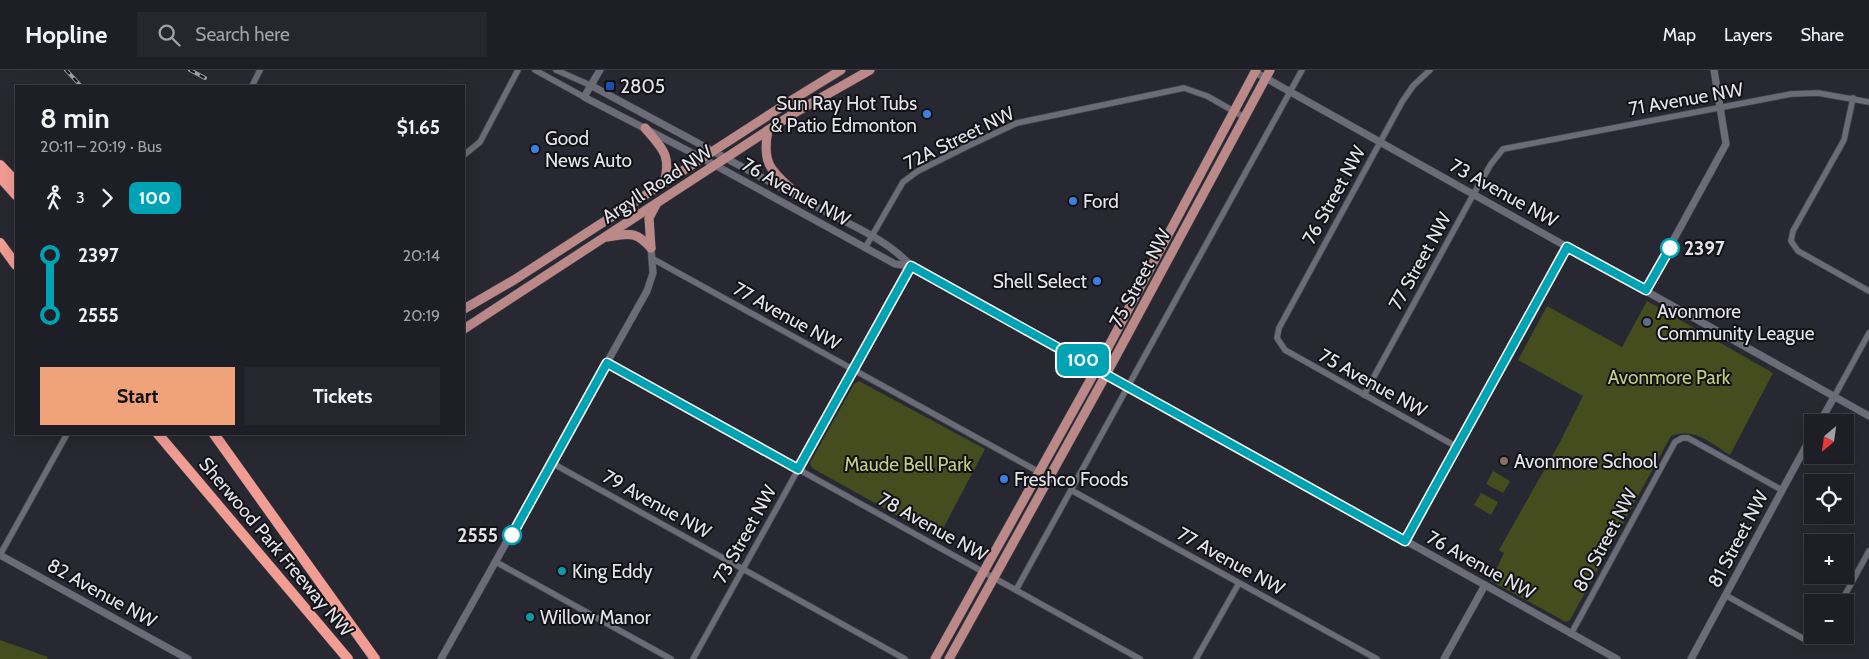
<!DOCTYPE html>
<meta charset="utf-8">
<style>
body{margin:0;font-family:Cabin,sans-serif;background:#26272e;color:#f1f3f6;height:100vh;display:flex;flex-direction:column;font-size:19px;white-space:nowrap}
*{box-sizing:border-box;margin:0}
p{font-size:16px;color:#a1a2a7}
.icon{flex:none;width:28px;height:28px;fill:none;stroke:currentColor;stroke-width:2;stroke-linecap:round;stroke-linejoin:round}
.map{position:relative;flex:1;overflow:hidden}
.sheet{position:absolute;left:15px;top:15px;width:450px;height:350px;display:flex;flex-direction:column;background:#1e1e26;border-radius:0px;box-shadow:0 5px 20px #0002,0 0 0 1px #3c3c43}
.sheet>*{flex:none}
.badge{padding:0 10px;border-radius:8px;font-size:18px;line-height:32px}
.needle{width:32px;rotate:209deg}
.tools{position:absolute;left:1804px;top:344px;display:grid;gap:10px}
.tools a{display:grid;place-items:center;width:50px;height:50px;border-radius:0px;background:#1e1e26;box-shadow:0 5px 20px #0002,0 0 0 1px #3c3c43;font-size:25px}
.map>.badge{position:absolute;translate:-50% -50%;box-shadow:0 0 0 2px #fff}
.legs{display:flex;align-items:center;gap:8px;height:55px;padding:0 25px;font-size:16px}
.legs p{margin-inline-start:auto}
.overview{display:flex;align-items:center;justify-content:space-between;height:85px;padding:0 25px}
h1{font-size:28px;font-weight:700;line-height:38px}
.primary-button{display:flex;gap:10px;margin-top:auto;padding:10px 25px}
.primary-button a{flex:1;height:58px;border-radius:0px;background:#f0a279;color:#111;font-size:20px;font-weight:700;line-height:58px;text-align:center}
.primary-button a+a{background:#26272e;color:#f1f3f6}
ul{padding:0 25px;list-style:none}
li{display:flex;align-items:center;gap:18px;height:60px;font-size:19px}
li i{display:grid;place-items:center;width:8px;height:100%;margin:0 6px;background:currentColor}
li i::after{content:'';width:12px;height:12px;margin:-6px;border:4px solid;border-radius:50%;background:#1e1e26}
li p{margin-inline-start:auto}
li:first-child i{background:linear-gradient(#0000 50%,currentColor 0)}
li:last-child i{background:linear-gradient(currentColor 50%,#0000 0)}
header{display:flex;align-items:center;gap:30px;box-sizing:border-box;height:70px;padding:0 25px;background:#1e1e26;border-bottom:1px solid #3c3c43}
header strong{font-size:24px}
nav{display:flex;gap:28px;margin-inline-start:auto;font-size:18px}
.search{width:350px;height:45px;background:#26272e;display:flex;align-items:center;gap:12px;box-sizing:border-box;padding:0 18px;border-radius:0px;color:#a1a2a7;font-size:19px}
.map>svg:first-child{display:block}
.green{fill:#454c1d}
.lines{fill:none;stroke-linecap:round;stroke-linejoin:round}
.minor-casing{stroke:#44444b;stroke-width:7}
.tertiary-casing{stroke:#44444b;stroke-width:8}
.primary-casing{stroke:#44444b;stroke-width:10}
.motorway-casing{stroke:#44444b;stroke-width:11}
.minor{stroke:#6c6c78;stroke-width:5.5}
.tertiary{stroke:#6c6c78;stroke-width:7}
.primary{stroke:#bc8989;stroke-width:9}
.motorway{stroke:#f29d94;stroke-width:10}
.rail-casing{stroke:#9d9da5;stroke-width:4}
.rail{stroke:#111116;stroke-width:2;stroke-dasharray:5.5;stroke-linecap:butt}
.line-1-casing{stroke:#fff;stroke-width:11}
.line-1{stroke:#00a3b4;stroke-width:8}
.transit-dot{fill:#1a4fb4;stroke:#111116;stroke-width:2}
.shop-dot{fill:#3f7fe0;stroke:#111116;stroke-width:2}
.stop-1-dot{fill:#fff;stroke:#00a3b4;stroke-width:2.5}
.service-dot{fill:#5c6f8a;stroke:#111116;stroke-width:2}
.education-dot{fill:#8d6e63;stroke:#111116;stroke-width:2}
.culture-dot{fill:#0f9aa8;stroke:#111116;stroke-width:2}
.labels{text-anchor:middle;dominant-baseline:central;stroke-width:4;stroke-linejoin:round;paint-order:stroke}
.poi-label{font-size:19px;fill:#e4e4eb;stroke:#111116;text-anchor:start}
.street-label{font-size:19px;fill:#e4e4eb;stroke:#111116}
.stop-label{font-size:19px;font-weight:bold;fill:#e4e4eb;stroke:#111116;text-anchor:start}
.park-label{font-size:19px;fill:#c2ce81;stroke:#111116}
</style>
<header>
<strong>Hopline</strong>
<div class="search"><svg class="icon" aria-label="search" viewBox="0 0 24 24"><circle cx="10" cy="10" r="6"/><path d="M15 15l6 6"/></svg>Search here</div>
<nav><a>Map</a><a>Layers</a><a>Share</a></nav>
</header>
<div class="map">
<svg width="1869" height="589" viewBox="0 0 1869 589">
<rect width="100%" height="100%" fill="#282832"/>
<!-- green -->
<g class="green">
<path d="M1647 231 1773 303 1730 385C1710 373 1694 357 1671 366L1570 550 1566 552 1491 511 1504 483 1499 480 1560 372 1583 326 1518 290 1547 236 1622 277Z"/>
<polygon points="859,311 985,379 938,468 812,398 810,393 854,314"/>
<polygon points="1493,401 1510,411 1503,423 1486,414"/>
<polygon points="1481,423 1498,432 1491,445 1474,435"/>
<polygon points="0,570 48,587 47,589 0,589"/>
</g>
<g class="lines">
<!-- minor casing -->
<g class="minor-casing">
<g id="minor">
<polyline points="535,0 584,27"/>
<polyline points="556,0 592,16"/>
<polyline points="1430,0 1413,16 1402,32 1279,258 1277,268 1285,280 1457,377"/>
<polyline points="252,16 260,0"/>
<polyline points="1853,28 1844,70 1793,161 1791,171 1798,181 1869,221"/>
<polyline points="464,85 480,72 518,0"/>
<polyline points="865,178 903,112 918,101 968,76 1017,53 1184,18 1207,26 1244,47"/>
<polyline points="653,189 1039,402"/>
<polyline points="607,293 1140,589"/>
<polyline points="1364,325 1473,125 1491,94 1503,79 1791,24 1818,23 1869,32"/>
<polyline points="1834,327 1869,263"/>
<polyline points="552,393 905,589"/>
<polyline points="1071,420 1377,589"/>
<polyline points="1405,471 1567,177"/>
<polyline points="0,485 67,364"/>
<polyline points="496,492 671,589"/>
<polyline points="1016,520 1302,0"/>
<polyline points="1727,526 1804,569 1816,571 1823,565"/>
<polyline points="1841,532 1869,481"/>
<polyline points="1571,564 1675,372 1682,368 1688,368 1782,420"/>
<polyline points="693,589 911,196"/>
<polyline points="1196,589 1239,513"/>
</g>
</g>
<!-- tertiary casing -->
<g class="tertiary-casing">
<g id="tertiary">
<polyline points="600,0 584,27 702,88 895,194 911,196"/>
<polyline points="1255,2 1869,346"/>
<path d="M592 16C665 55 738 94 811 134 844 152 886 168 911 196L1097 298 1617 589"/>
<polyline points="1646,220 1726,74 1714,0"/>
<polyline points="1820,352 1834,327"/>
<polyline points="0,485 188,589"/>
<polyline points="441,589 647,221 653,203 651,178"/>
<polyline points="1444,589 1485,515"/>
<polyline points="1691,589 1812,365"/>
</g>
</g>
<!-- primary casing -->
<g class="primary-casing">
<g id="primary">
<path d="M645 58C662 78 672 85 664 113"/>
<path d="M768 60C760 100 777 104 802 129"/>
<path d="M607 167C629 164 635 160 651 178"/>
<polyline points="651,178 649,148 657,133"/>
<polyline points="464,239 514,210 792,30 841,0"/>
<polyline points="464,259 796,42 870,0"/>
<polyline points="935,589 1097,298 1256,0"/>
<polyline points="949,589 1102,312 1270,0"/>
</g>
</g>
<!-- motorway casing -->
<g class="motorway-casing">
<g id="motorway">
<polyline points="0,95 16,112"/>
<polyline points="0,107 16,125"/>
<polyline points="0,173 16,195"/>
<polyline points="158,364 348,589"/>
<polyline points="214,364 375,589"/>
</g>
</g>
<!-- minor -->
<use href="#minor" class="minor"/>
<!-- tertiary -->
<use href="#tertiary" class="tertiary"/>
<!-- primary -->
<use href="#primary" class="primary"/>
<!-- motorway -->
<use href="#motorway" class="motorway"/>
<!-- rail casing -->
<g class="rail-casing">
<g id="rail">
<polyline points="66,0 81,16"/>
<polyline points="190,0 205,8"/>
</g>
</g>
<!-- rail -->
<use href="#rail" class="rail"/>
</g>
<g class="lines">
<!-- line-1 casing -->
<g class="line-1-casing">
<polyline id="line-1" points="512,465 607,293 798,399 911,196 1405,471 1567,177 1646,220 1670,178"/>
</g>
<!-- line-1 -->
<use href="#line-1" class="line-1"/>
</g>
<!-- markers -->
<rect class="transit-dot" x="605" y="11" width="10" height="10" rx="2.5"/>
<g class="shop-dot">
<circle cx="927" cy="44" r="5"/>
<circle cx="535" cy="79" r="5"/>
<circle cx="1073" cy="131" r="5"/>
<circle cx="1097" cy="211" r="5"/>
<circle cx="1004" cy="409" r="5"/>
</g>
<g class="stop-1-dot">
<circle cx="1670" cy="178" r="9"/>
<circle cx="512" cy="465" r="9"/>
</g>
<circle class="service-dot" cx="1647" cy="252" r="5"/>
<circle class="education-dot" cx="1504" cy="391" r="5"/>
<g class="culture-dot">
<circle cx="562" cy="501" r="5"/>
<circle cx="530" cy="547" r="5"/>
</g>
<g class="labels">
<!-- poi labels -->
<g class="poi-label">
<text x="620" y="16">2805</text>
<text x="917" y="33" text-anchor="end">Sun Ray Hot Tubs<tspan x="917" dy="22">&amp; Patio Edmonton</tspan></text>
<text x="545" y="68">Good<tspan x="545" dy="22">News Auto</tspan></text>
<text x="1083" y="131">Ford</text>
<text x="1087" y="211" text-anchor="end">Shell Select</text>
<text x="1657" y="241">Avonmore<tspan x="1657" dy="22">Community League</tspan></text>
<text x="1514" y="391">Avonmore School</text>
<text x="1014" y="409">Freshco Foods</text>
<text x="572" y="501">King Eddy</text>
<text x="540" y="547">Willow Manor</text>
</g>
<!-- street labels -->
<g class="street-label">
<text transform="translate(1686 29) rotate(-10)">71 Avenue NW</text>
<text transform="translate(959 68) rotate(-26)">72A Street NW</text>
<text transform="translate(657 114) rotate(-33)">Argyll Road NW</text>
<text transform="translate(796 122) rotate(29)">76 Avenue NW</text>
<text transform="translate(1504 123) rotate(29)">73 Avenue NW</text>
<text transform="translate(1334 125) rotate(-61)">76 Street NW</text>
<text transform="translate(1420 191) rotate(-61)">77 Street NW</text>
<text transform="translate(1140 208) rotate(-62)">75 Street NW</text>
<text transform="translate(787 246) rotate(29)">77 Avenue NW</text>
<text transform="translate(1373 313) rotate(29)">75 Avenue NW</text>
<text transform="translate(657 434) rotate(29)">79 Avenue NW</text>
<text transform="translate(933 457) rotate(29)">78 Avenue NW</text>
<text transform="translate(745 464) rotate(-61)">73 Street NW</text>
<text transform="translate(1738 469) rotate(-62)">81 Street NW</text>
<text transform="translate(1605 470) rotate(-62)">80 Street NW</text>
<text transform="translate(276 477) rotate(50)">Sherwood Park Freeway NW</text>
<text transform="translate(1231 491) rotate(29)">77 Avenue NW</text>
<text transform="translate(1481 495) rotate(29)">76 Avenue NW</text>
<text transform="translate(102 523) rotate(29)">82 Avenue NW</text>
</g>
<!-- stop labels -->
<g class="stop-label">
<text x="1684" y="178">2397</text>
<text x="498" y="465" text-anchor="end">2555</text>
</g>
<!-- park labels -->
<g class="park-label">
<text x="1669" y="307">Avonmore Park</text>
<text x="908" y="394">Maude Bell Park</text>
</g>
</g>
</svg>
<div class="tools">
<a><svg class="needle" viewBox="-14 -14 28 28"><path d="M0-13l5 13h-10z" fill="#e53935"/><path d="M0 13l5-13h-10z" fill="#a1a2a7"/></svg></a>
<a><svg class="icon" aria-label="locate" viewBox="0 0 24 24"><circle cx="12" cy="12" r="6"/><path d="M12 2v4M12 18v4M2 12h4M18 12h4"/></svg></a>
<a>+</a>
<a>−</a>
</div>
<b class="badge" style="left:1083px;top:290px;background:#00a3b4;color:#fff">100</b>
<section class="sheet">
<div class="overview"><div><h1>8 min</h1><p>20:11 – 20:19 · Bus</p></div><b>$1.65</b></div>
<div class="legs"><svg class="icon" aria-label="walk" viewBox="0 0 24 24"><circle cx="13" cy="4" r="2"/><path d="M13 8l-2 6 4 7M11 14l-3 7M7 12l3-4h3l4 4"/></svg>3<svg class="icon" aria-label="forward" viewBox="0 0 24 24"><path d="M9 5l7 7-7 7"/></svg><b class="badge" style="background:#00a3b4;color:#fff">100</b></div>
<ul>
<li><i style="color:#00a3b4"></i><b>2397</b><p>20:14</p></li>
<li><i style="color:#00a3b4"></i><b>2555</b><p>20:19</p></li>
</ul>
<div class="primary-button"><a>Start</a><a>Tickets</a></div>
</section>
</div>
